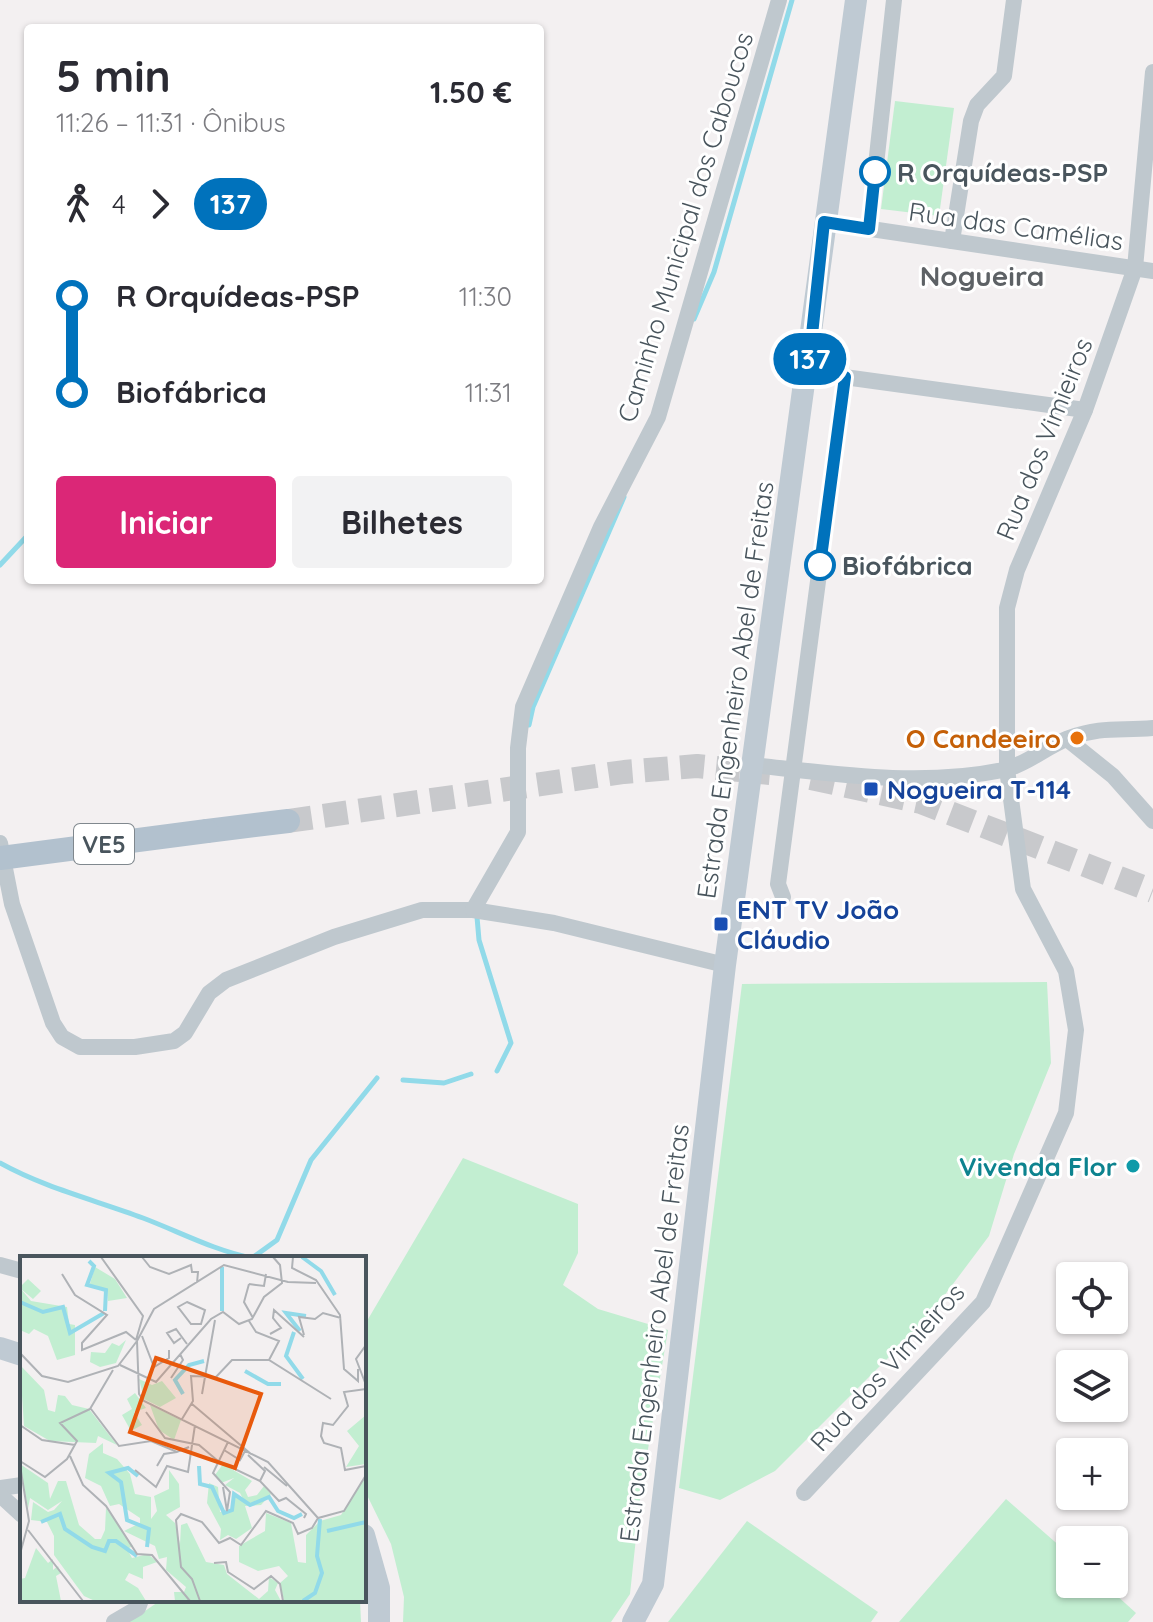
<!DOCTYPE html>
<html lang="pt">
<meta charset="utf-8">
<style>
body{margin:0;font-family:Quicksand,sans-serif;background:#f2f2f3;color:#2b2b33;height:100vh;display:flex;flex-direction:column;font-size:30px;white-space:nowrap}
*{box-sizing:border-box;margin:0}
p{font-size:26px;color:#7c7c81}
.icon{flex:none;width:44px;height:44px;fill:none;stroke:currentColor;stroke-width:2;stroke-linecap:round;stroke-linejoin:round}
.map{position:relative;flex:1;overflow:hidden}
.sheet{position:absolute;left:24px;top:24px;width:520px;height:560px;display:flex;flex-direction:column;background:#fff;border-radius:8px;box-shadow:0 2px 6px #0004}
.sheet>*{flex:none}
.badge{padding:0 16px;border-radius:26px;font-size:28px;line-height:52px}
.fabs{position:absolute;left:1056px;top:1262px;display:grid;gap:16px}
.fabs a{display:grid;place-items:center;width:72px;height:72px;border-radius:8px;background:#fff;box-shadow:0 2px 6px #0004;font-size:40px}
.map>.badge{position:absolute;translate:-50% -50%;box-shadow:0 0 0 4px #fff}
.legs{display:flex;align-items:center;gap:12px;height:88px;padding:0 32px;font-size:26px}
.legs p{margin-inline-start:auto}
.overview{display:flex;align-items:center;justify-content:space-between;height:136px;padding:0 32px}
h1{font-size:44px;font-weight:700;line-height:60px}
.button{display:flex;gap:16px;margin-top:auto;padding:16px 32px}
.button a{flex:1;height:92px;border-radius:8px;background:#db2777;color:#fff;font-size:32px;font-weight:700;line-height:92px;text-align:center}
.button a+a{background:#f2f2f3;color:#2b2b33}
ul{padding:0 32px;list-style:none}
li{display:flex;align-items:center;gap:28px;height:96px;font-size:30px}
li i{display:grid;place-items:center;width:12px;height:100%;margin:0 10px;background:currentColor}
li i::after{content:'';width:20px;height:20px;margin:-10px;border:6px solid;border-radius:50%;background:#fff}
li p{margin-inline-start:auto}
li:first-child i{background:linear-gradient(#0000 50%,currentColor 0)}
li:last-child i{background:linear-gradient(currentColor 50%,#0000 0)}
.map>svg:first-child{display:block}
.green{fill:#c2eed1}
.lines{fill:none;stroke-linecap:round;stroke-linejoin:round}
.stream{stroke:#91dae9;stroke-width:5}
.primary-tunnel{stroke:#c8c9cc;stroke-width:24;stroke-dasharray:24 12;stroke-linecap:butt}
.street{stroke:#bfc8ce;stroke-width:16}
.secondary{stroke:#bfcad3;stroke-width:22}
.primary{stroke:#b2c1ce;stroke-width:24}
.primary-bridge{stroke:#b2c1ce;stroke-width:24}
.line-1-casing{stroke:#fff;stroke-width:18}
.line-1{stroke:#0072bc;stroke-width:12}
.stop-1-dot{fill:#fff;stroke:#0072bc;stroke-width:4}
.food-dot{fill:#e8710a;stroke:#fff;stroke-width:3}
.transit-dot{fill:#1a4fb4;stroke:#fff;stroke-width:3}
.culture-dot{fill:#0f9aa8;stroke:#fff;stroke-width:3}
.labels{text-anchor:middle;dominant-baseline:central;stroke-width:6;stroke-linejoin:round;paint-order:stroke}
.shield{fill:#fff;stroke:#80888e;stroke-width:2}
.shield-label{font-size:24px;font-weight:bold;fill:#49555d}
.stop-label{font-size:26px;font-weight:bold;fill:#49555d;stroke:#fff;text-anchor:start}
.street-label{font-size:26px;fill:#49555d;stroke:#fff}
.food-label{font-size:26px;font-weight:bold;fill:#c56008;stroke:#fff;text-anchor:end}
.transit-label{font-size:26px;font-weight:bold;fill:#164399;stroke:#fff;text-anchor:start}
.culture-label{font-size:26px;font-weight:bold;fill:#0d838f;stroke:#fff;text-anchor:end}
.neighbourhood-label{font-size:28px;font-weight:bold;fill:#5d6165;stroke:#fff}
.inset-river{fill:none;stroke:#91dae9;stroke-width:4}
.inset-road{fill:none;stroke:#afb2b6;stroke-width:2}
.view{fill:#e8590c;fill-opacity:0.15;stroke:#e8590c;stroke-width:4}
.inset-edge{fill:none;stroke:#49555d;stroke-width:4}
</style>
<div class="map">
<svg width="1153" height="1622" viewBox="0 0 1153 1622">
<rect width="100%" height="100%" fill="#f3f0f1"/>
<!-- green -->
<g class="green">
<polygon points="895,101 954,108 939,216 881,209"/>
<polygon points="1047,982 1051,1063 1014,1154 989,1236 926,1320 775,1471 720,1500 679,1488 742,984"/>
<polygon points="463,1158 578,1204 578,1253 563,1285 598,1309 668,1330 641,1491 630,1594 611,1622 403,1622 404,1597 391,1544 364,1489 364,1326"/>
<polygon points="1006,1499 1070,1555 1070,1584 1104,1584 1136,1613 1128,1622 899,1622"/>
<polygon points="747,1521 878,1612 871,1622 668,1622"/>
<polygon points="161,1600 360,1600 361,1622 129,1622"/>
</g>
<g class="lines">
<!-- stream -->
<g class="stream">
<polyline points="694,319 714,272 792,0"/>
<polyline points="0,565 28,535"/>
<polyline points="529,725 533,707 624,497"/>
<polyline points="477,917 479,940 511,1043 497,1071"/>
<polyline points="403,1080 444,1083 471,1074"/>
<path d="M0 1163C45 1188 95 1200 143 1218 180 1232 213 1250 252 1258L277 1240 311 1160 377 1078"/>
</g>
<!-- primary-tunnel -->
<g class="primary-tunnel">
<polyline points="811,778 921,802 1153,891"/>
<polyline points="288,821 624,772 697,766 770,773"/>
</g>
<!-- street -->
<g class="street">
<polyline points="824,222 1153,271"/>
<polyline points="869,229 894,0"/>
<polyline points="952,241 971,121 977,105 1004,76 1014,0"/>
<polyline points="808,372 1085,410"/>
<polyline points="1067,739 1113,776 1153,821"/>
<path d="M753 765C836 774 920 787 1003 770 1026 765 1047 746 1069 738 1102 726 1120 731 1153 728"/>
<polyline points="0,843 12,904 53,1023 62,1037 80,1047 135,1047 174,1041 185,1033 209,993 226,980 334,937 422,910 473,910 554,923 725,965"/>
<polyline points="783,897 778,884 845,377"/>
<polyline points="473,910 518,832 518,748 523,707 601,527 658,417 779,0"/>
<polyline points="0,1265 22,1271"/>
<polyline points="0,1488 22,1485"/>
<polyline points="804,1493 983,1302 1066,1113 1076,1030 1066,971 1023,889 1007,769 1007,608 1017,570 1085,410 1135,268 1153,72"/>
<polyline points="0,1495 22,1515"/>
<polyline points="114,1622 138,1608 141,1600"/>
</g>
<!-- secondary -->
<g class="secondary">
<polyline points="0,1348 22,1355"/>
<polyline points="364,1535 379,1588 379,1622"/>
<polyline points="633,1622 653,1584 725,965 856,0"/>
</g>
<!-- primary -->
<polyline class="primary" points="207,831 288,821"/>
<!-- primary-bridge -->
<polyline class="primary-bridge" points="0,858 207,831"/>
</g>
<g class="lines">
<!-- line-1 casing -->
<g class="line-1-casing">
<polyline id="line-1" points="820,565 845,377 808,372 824,222 869,229 875,172"/>
</g>
<!-- line-1 -->
<use href="#line-1" class="line-1"/>
</g>
<!-- markers -->
<g class="stop-1-dot">
<circle cx="875" cy="172" r="14"/>
<circle cx="820" cy="565" r="14"/>
</g>
<circle class="food-dot" cx="1077" cy="738" r="8"/>
<g class="transit-dot">
<rect x="863" y="781" width="16" height="16" rx="4"/>
<rect x="713" y="916" width="16" height="16" rx="4"/>
</g>
<circle class="culture-dot" cx="1133" cy="1166" r="8"/>
<g class="labels">
<!-- shield labels -->
<rect class="shield" x="74" y="824" width="60" height="40" rx="6"/>
<g class="shield-label">
<text x="104" y="844">VE5</text>
</g>
<!-- stop labels -->
<g class="stop-label">
<text x="897" y="172">R Orquídeas-PSP</text>
<text x="842" y="565">Biofábrica</text>
</g>
<!-- street labels -->
<g class="street-label">
<text transform="translate(1016 226) rotate(8)">Rua das Camélias</text>
<text transform="translate(685 227) rotate(-73)">Caminho Municipal dos Caboucos</text>
<text transform="translate(1044 439) rotate(-68)">Rua dos Vimieiros</text>
<text transform="translate(735 690) rotate(-82)">Estrada Engenheiro Abel de Freitas</text>
<text transform="translate(654 1333) rotate(-83)">Estrada Engenheiro Abel de Freitas</text>
<text transform="translate(887 1367) rotate(-48)">Rua dos Vimieiros</text>
</g>
<!-- food labels -->
<g class="food-label">
<text x="1061" y="738">O Candeeiro</text>
</g>
<!-- transit labels -->
<g class="transit-label">
<text x="887" y="789">Nogueira T-114</text>
<text x="737" y="909">ENT TV João<tspan x="737" dy="30">Cláudio</tspan></text>
</g>
<!-- culture labels -->
<g class="culture-label">
<text x="1117" y="1166">Vivenda Flor</text>
</g>
<!-- neighbourhood labels -->
<g class="neighbourhood-label">
<text x="982" y="275">Nogueira</text>
</g>
</g>
<!-- overview -->
<g transform="translate(20 1256)">
<rect width="346" height="346" fill="#f3f0f1"/>
<path d="M75 11 95 23 107 42 88 45 87 33 69 31ZM8 23 21 35 13 43 1 33 11 45 47 51 49 68 55 69V99L37 104 28 80 14 73 9 78 0 74V31ZM106 84 96 107 80 111 70 106 71 96 85 97 92 87 99 90ZM0 109 24 134 28 154 35 156 38 139 45 140 52 149 69 153 97 189 78 180 76 187 30 185 4 170ZM119 123 132 129 142 125 156 142 140 151 124 143ZM115 137 126 152 114 156 122 169 111 175 102 159 112 153 107 143ZM130 149 161 164 154 184 139 174ZM346 159V208L326 211 339 190 327 175ZM83 187V197L97 203 110 218 115 238 131 241V263L137 255 134 240 149 233V214L159 228 160 251 146 259 155 267 160 288 161 269 167 267 186 306 204 309 207 318 239 343 248 335 249 321 258 327 255 334 261 345H155L154 336H164L166 331 146 314 147 301 139 303 135 290 104 275 120 267V262L99 248 90 250 81 230 65 222 69 198ZM0 208 28 227 30 243 38 225H46L59 269 75 283H81L85 274 86 252 113 290 107 293 112 302 128 298 137 306 123 311V323L109 317 105 324 118 332 126 345H75L64 340 34 299V280L27 266 11 264 13 246 28 256 34 254 42 245 28 254 10 242 8 253ZM203 208 232 225 225 234 228 241 237 239 244 230 251 238 241 249 225 250 232 272 216 283 208 279 200 284 201 273 187 247 189 227 198 231 200 256H212L213 237 225 247 220 237 205 229 214 222 201 227 195 219ZM346 220V345H264L260 327 268 320 259 310 238 315 219 306V290L245 275 246 257 271 267 278 306 286 307V279L300 265 321 259ZM16 292 28 307 33 303V314L38 310 41 317 36 320 41 345H0V323L5 322Z" fill="#c2eed1"/>
<path class="inset-river" d="M282 1 301 15 315 39M69 5 74 10 67 29 86 34 85 55M202 11V55M0 46 23 56 43 51 50 77 84 57M280 75 266 57 286 60M274 76 266 100 283 123M225 115 248 128H261M163 138 155 124 169 109 184 105M179 210 180 228 192 231 204 257 212 254 214 238 230 249 249 241 258 255 274 262 282 258M118 220 108 212 89 217 101 226 107 264 129 273 127 291M21 266 40 258 45 273 72 291 85 295 89 285H96L117 300M307 275 346 266M283 345 295 337 302 317 297 300 300 263"/>
<path class="inset-road" d="M81 1 123 60 116 84M122 1 130 11 149 18 171 9 172 16H178L177 27M273 1 272 12 296 24 320 59 324 113 338 125V113M42 18 55 39 87 59 62 87V94L106 76 116 84M229 28 224 46 233 62M229 28 244 30 246 18M167 46 185 54 181 68H171L158 51ZM229 65 236 76 259 85 249 104M250 78 261 72 253 62 254 54 284 81M284 79 279 61 295 63 303 57 321 62M122 80 134 111 149 102V94M161 82 154 87 147 77 156 73 167 88M117 85 134 53 204 9 268 26 296 27M117 85 119 138 124 145 248 206 298 262 324 255 346 219M346 89 336 103 346 129M0 97 22 120 48 126 98 110 117 85M100 109 136 126 191 63 203 56 219 68 232 63 244 41 262 27 260 9 253 1M151 122 163 104 160 98M346 133 324 136 328 150 313 169 303 167 301 180 304 187 321 192 325 214 346 210M182 138 195 64M172 148 231 198M70 153 93 114M71 153 99 190 131 185 157 196 169 191M126 156 145 182 179 189 198 205 240 225 259 245 266 242 286 258 284 262M162 163 173 145 171 120 196 121 212 104H249L311 143M0 169 22 184 55 189M204 194 220 204 225 195M228 199 245 215 240 225M50 200 63 229 86 250 117 298 132 299 170 345M0 205 25 221 47 203 57 185 40 167 70 153M0 209 9 265 0 298M137 210 144 198 157 196M244 211 267 230M115 214 136 231 147 210 168 216 175 169M203 231 207 255 210 236 193 217 208 186M8 274 63 345M194 307 206 306 208 316 234 333 251 320 260 328 263 345M180 345 172 323 161 311 156 264 161 258 182 266 199 287 210 282 221 289 246 255 273 267 278 278 292 272 298 262"/>
<path class="view" d="M136 102 241 138 215 212 110 176Z"/>
<rect width="346" height="346" class="inset-edge"/>
</g>
</svg>
<div class="fabs">
<a><svg class="icon" aria-label="locate" viewBox="0 0 24 24"><circle cx="12" cy="12" r="6"/><path d="M12 2v4M12 18v4M2 12h4M18 12h4"/></svg></a>
<a><svg class="icon" aria-label="layers" viewBox="0 0 24 24"><path d="M12 4l9 5-9 5-9-5zM3 14l9 5 9-5"/></svg></a>
<a>+</a>
<a>−</a>
</div>
<b class="badge" style="left:810px;top:359px;background:#0072bc;color:#fff">137</b>
<section class="sheet">
<div class="overview"><div><h1>5 min</h1><p>11:26 – 11:31 · Ônibus</p></div><b>1.50 €</b></div>
<div class="legs"><svg class="icon" aria-label="walk" viewBox="0 0 24 24"><circle cx="13" cy="4" r="2"/><path d="M13 8l-2 6 4 7M11 14l-3 7M7 12l3-4h3l4 4"/></svg>4<svg class="icon" aria-label="forward" viewBox="0 0 24 24"><path d="M9 5l7 7-7 7"/></svg><b class="badge" style="background:#0072bc;color:#fff">137</b></div>
<ul>
<li><i style="color:#0072bc"></i><b>R Orquídeas-PSP</b><p>11:30</p></li>
<li><i style="color:#0072bc"></i><b>Biofábrica</b><p>11:31</p></li>
</ul>
<div class="button"><a>Iniciar</a><a>Bilhetes</a></div>
</section>
</div>
